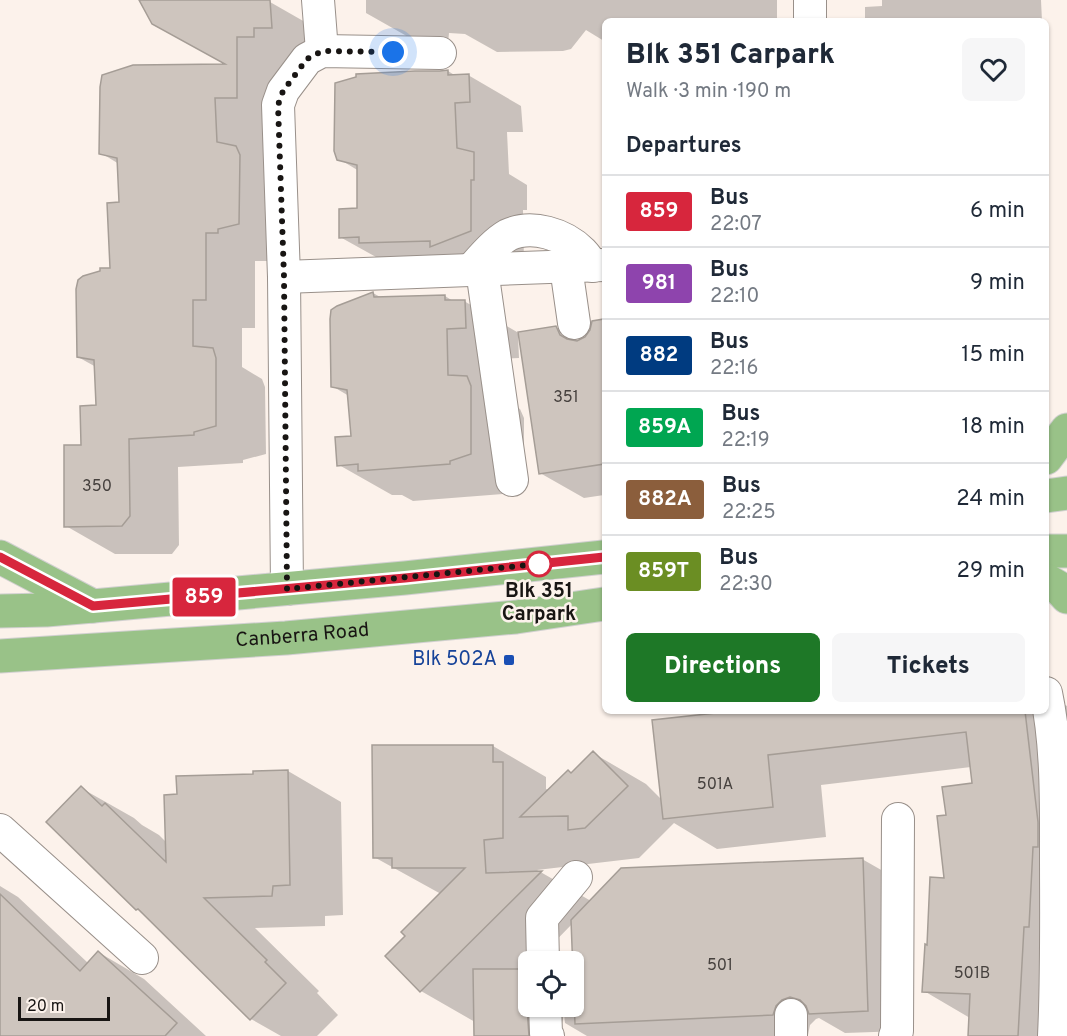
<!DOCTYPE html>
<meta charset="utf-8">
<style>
body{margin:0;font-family:Overpass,sans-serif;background:#f6f6f7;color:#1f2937;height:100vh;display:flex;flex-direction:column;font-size:22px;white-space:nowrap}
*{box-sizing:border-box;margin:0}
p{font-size:20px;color:#747a83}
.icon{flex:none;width:33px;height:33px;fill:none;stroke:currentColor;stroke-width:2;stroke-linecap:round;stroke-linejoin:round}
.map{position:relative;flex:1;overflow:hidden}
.panel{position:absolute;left:602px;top:18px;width:447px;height:696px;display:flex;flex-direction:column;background:#fff;border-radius:9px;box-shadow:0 2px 4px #0004}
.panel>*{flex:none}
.badge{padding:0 12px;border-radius:4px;font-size:21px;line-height:39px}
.buttons{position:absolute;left:518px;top:951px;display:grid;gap:12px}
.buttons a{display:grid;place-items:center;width:66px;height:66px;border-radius:9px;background:#fff;box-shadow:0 2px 4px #0004;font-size:30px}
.scale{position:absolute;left:18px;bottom:15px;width:92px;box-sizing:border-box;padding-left:6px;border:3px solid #181513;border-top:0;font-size:16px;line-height:21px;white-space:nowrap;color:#181513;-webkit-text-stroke:4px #fcf2eb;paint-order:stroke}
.you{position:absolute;width:30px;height:30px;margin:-15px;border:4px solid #fff;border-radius:50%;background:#1a73e8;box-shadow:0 0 0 9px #1a73e833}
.map>.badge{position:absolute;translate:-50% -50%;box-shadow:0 0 0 3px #fff}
h2{padding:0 24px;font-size:22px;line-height:54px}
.round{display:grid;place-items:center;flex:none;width:63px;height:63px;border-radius:9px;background:#f6f6f7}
.overview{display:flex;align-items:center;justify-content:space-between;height:102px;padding:0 24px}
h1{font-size:28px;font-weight:800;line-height:45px}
.button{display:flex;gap:12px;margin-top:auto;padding:12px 24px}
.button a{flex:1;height:69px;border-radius:9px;background:#1e7827;color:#fff;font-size:24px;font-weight:800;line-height:69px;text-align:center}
.button a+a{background:#f6f6f7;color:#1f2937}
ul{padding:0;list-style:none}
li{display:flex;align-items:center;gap:18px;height:72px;padding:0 24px;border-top:2px solid #e0e1e3}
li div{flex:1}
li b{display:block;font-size:22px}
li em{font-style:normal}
li .badge{min-width:66px;font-weight:700;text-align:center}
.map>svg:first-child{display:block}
.shadow{fill:#0003;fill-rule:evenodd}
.building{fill:#cec5be;stroke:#a59d96;stroke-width:1.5}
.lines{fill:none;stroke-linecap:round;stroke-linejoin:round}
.minor-casing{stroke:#99908a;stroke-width:34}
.major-casing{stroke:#d1d0d0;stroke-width:35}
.minor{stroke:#fff;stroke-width:32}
.major{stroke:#99c288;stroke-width:33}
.line-casing{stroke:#fff;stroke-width:14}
.line{stroke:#d7263d;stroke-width:9}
.walk{stroke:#181513;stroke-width:6;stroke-dasharray:0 10.8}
.stop-dot{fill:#fff;stroke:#d7263d;stroke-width:3}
.transit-dot{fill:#1a4fb4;stroke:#fcf2eb;stroke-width:2}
.labels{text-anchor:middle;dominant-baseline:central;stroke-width:5;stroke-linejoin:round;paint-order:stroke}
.number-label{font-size:16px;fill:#46413e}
.stop-label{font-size:20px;font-weight:bold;fill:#181513;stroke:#fcf2eb}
.street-label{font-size:20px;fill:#181513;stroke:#fcf2eb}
.transit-label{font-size:20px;fill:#164399;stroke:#fcf2eb;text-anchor:end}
</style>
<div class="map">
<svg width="1067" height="1036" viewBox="0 0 1067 1036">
<rect width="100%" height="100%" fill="#fcf2eb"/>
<!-- shadow -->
<g class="shadow">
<polygon points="366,0 777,0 777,21 604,21 604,41 586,30 571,49 563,51 497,52 465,34 449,33 448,44 419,43 366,13"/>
<polygon points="882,0 1041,0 1042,21 865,21 865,7 882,6"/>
<polygon points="270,2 319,30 286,65 288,252 267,257 267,261 255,261 255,328 242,328 242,367 262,379 265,387 266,454 243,460 243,463 178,467 179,545 172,554 115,554 66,526 83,446 98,406 96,367 78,357 112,269 121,204 119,164 101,153 228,66 153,23"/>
<polygon points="448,71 456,76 468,75 521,106 523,132 507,132 509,174 527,185 527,210 523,210 524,262 394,267 340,237 359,210 359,171 339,159"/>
<polygon points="373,293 382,298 445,296 453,301 464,301 517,332 518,334 556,328 579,341 586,339 592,331 593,322 604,320 604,495 584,498 540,473 520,334 518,335 519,358 500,359 500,397 520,409 524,418 524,484 503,491 503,494 413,501 402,495 392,495 339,465 353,438 349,396 332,386"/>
<path d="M1046 694 1067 706V1036H969L970 1018 924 991 929 946 946 880 947 817 973 784 971 767 821 785 826 837 717 849 674 823 639 858 537 870 591 901 862 859 897 879 903 1031 845 1033 819 1018 816 1019 810 1025 808 1035 773 1036H587L565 1023 564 1015 561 1027 562 1036H475V1022L421 991 387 956 407 936 441 894 374 857 493 746 546 777V789L549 790 572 774 593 753 646 784 662 800 742 711H1046ZM573 923V1006H528V971L526 970 528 968V962H535Z"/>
<polygon points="288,771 341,802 343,915 325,916 325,926 255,928 319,991 317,993 338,1015 317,1036 281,1036 251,1019 145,914 137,909 81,788 134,818 142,825 159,835 167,843 179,796 254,776"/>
<polygon points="0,886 18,897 88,963 98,952 144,979 206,1036 2,1036 0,1034"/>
</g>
<!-- building -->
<g class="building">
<polygon points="139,0 270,0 272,28 254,28 254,37 237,37 237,98 215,98 217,142 236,146 240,155 239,224 218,229 218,233 206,233 206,300 193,300 193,346 213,348 216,358 216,426 194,432 194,435 129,439 130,516 122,526 64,527 64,445 81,445 80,406 96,405 94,360 77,357 76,289 78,280 83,276 100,271 100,268 110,268 107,203 119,202 117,158 99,154 100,87 102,75 133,65 225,64 152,24"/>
<polygon points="448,70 448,75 469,74 470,102 455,103 457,148 474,152 474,180 471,180 471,231 430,247 430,241 359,243 359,237 339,238 339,209 357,208 357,165 337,160 334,151 335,83 356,77 356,74 415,71 440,71"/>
<polygon points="373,292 374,297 445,295 445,300 465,300 466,328 447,329 448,375 467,376 471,386 471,454 450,461 450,464 358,471 358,464 337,466 335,437 351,436 347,390 331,387 330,319 331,310 337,306"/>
<polygon points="604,319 604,464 539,474 518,332 556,326 560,335 567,339 577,341 585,337 590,330 592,321"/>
<polygon points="734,711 1025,711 1038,822 1038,847 1033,847 1029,927 1024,927 1018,1036 968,1036 970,994 922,992 925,944 927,945 930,877 944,878 937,816 946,815 942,787 972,783 966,732 768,755 773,807 663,819 652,720"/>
<polygon points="372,745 493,745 493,762 503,762 503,838 484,840 486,873 542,871 420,992 385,956 405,936 401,932 465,868 392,868 392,858 373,858"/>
<polygon points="593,751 628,786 585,828 568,830 568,816 520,817 568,770 571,773"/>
<polygon points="288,770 290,885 273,886 272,896 204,898 267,960 265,962 286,983 250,1020 138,909 136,910 46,822 81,786 102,806 105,803 166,862 164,795 177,794 176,776 253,774 253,771"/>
<polygon points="863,858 868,1011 809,1014 806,1006 800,1000 790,997 782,1000 776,1006 773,1015 575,1024 571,920 621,868"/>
<polygon points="0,894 80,971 98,951 177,1023 165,1036 0,1036"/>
<polygon points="473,969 527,969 528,972 527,1007 529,1036 474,1036"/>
</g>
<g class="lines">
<!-- minor casing -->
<g class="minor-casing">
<g id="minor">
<polyline points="318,0 322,51"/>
<polyline points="810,0 810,21"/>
<polyline points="566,267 574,323"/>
<path d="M471 270C482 258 494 243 508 235 532 224 564 234 582 252 586 256 589 261 593 266"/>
<polyline points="482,270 512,480"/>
<polyline points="284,277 604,265"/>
<polyline points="287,589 284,277 278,105 283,91 307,59 322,51 440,53"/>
<path d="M1046 693C1057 745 1056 800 1056 853 1056 914 1057 975 1054 1036"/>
<polyline points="0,830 142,958"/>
<polyline points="543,962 542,918 576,877"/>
<polyline points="545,1006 546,1033 548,1036"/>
<polyline points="791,1036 791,1015"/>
<polyline points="895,1036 897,1031 898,819"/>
</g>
</g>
<!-- major casing -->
<g class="major-casing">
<g id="major">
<polyline points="1046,458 1067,430"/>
<polyline points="1046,496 1067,493"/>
<polyline points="1046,551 1067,551"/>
<polyline points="0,557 93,606"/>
<polyline points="1046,580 1058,587 1067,597"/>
<polyline points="0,611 46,610 93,606 405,578 604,557"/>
<path id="s1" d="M0 656 286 638 516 617 604 604"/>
</g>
</g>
<!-- minor -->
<use href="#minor" class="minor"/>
<!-- major -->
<use href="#major" class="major"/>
</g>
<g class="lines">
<!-- line casing -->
<g class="line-casing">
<polyline id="line" points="0,557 93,606 405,578 604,557"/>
</g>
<!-- line -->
<use href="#line" class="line"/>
<!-- walk -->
<polyline class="walk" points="393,52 322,51 307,59 283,91 278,105 284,277 287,589 539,564"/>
</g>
<!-- markers -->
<circle class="stop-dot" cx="539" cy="564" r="12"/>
<rect class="transit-dot" x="503" y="654" width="12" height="12" rx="3"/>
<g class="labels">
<!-- number labels -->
<g class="number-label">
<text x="566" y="398">351</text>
<text x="97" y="487">350</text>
<text x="715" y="785">501A</text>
<text x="720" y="966">501</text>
<text x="972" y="974">501B</text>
</g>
<!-- stop labels -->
<g class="stop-label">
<text x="539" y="592">Blk 351<tspan x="539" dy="23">Carpark</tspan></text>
</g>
<!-- street labels -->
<g class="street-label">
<text stroke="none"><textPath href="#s1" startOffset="303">Canberra Road</textPath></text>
</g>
<!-- transit labels -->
<g class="transit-label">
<text x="497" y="660">Blk 502A</text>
</g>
</g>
</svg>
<div class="buttons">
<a><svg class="icon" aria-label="locate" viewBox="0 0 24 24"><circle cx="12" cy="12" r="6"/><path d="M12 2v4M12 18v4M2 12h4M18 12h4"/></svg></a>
</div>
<div class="scale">20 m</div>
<div class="you" style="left:393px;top:52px"></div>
<b class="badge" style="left:204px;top:597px;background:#d7263d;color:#fff">859</b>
<section class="panel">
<div class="overview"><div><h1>Blk 351 Carpark</h1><p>Walk · 3 min · 190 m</p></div><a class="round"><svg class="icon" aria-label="heart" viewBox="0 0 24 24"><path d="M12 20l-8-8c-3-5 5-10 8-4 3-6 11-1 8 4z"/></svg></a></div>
<h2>Departures</h2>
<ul>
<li><span class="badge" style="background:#d7263d;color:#fff">859</span><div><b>Bus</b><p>22:07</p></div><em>6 min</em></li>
<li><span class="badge" style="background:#8e44ad;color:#fff">981</span><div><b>Bus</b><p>22:10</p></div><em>9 min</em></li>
<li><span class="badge" style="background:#003b80;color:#fff">882</span><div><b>Bus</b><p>22:16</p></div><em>15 min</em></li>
<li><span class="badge" style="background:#00a651;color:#fff">859A</span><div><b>Bus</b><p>22:19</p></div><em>18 min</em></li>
<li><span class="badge" style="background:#8b5e3c;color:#fff">882A</span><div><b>Bus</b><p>22:25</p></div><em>24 min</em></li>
<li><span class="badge" style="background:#6b8e23;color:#fff">859T</span><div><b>Bus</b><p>22:30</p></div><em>29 min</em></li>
</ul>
<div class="button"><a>Directions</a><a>Tickets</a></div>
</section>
</div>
